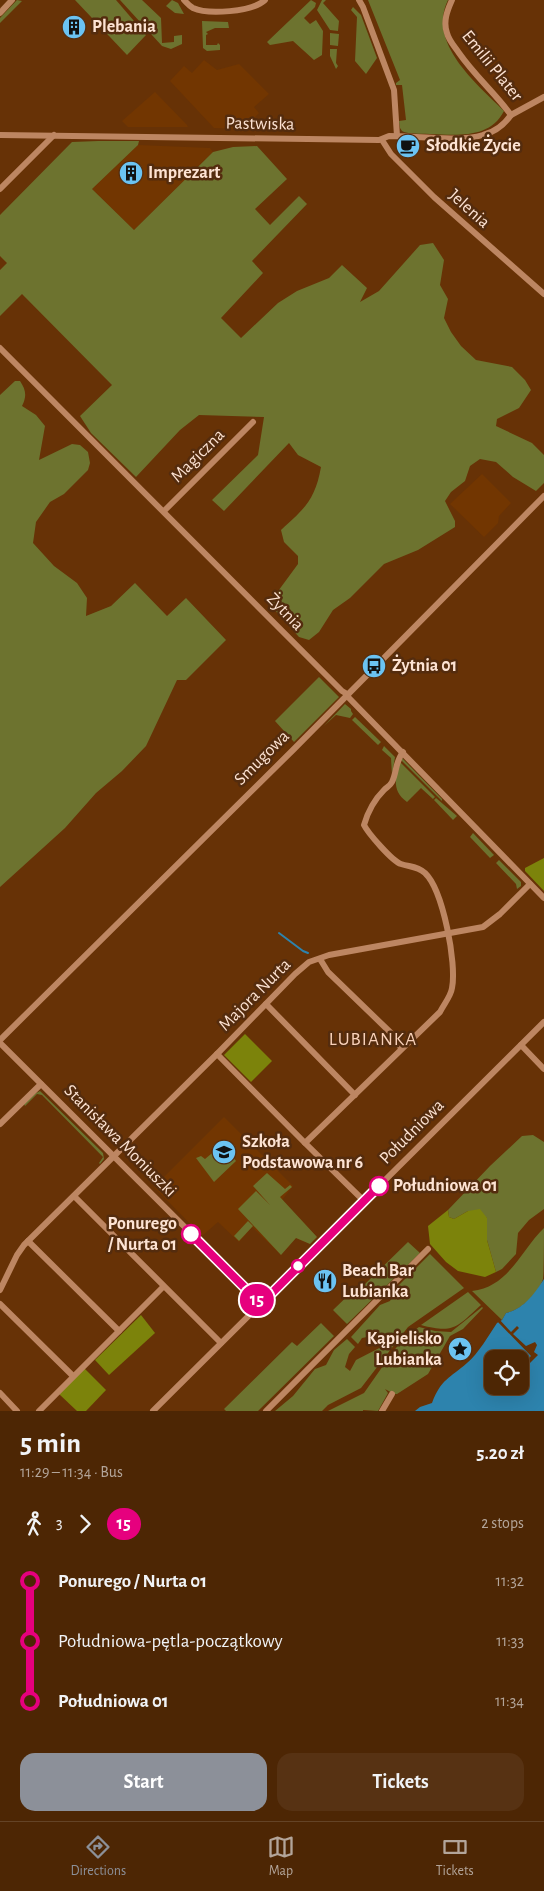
<!DOCTYPE html>
<meta charset="utf-8">
<style>
body{margin:0;font-family:"Alegreya Sans",sans-serif;background:#573213;color:#f1f3f6;height:100vh;display:flex;flex-direction:column;font-size:19px;white-space:nowrap}
*{box-sizing:border-box;margin:0}
p{font-size:16px;color:#b3a59a}
.icon{flex:none;width:28px;height:28px;fill:none;stroke:currentColor;stroke-width:2;stroke-linecap:round;stroke-linejoin:round}
.map{position:relative;height:1411px;overflow:hidden}
.sheet{display:flex;flex-direction:column;background:#4d2604;flex:1}
.sheet>*{flex:none}
.badge{padding:0 10px;border-radius:16px;font-size:18px;line-height:32px}
.fabs{position:absolute;left:484px;top:1350px;display:grid;gap:10px}
.fabs a{display:grid;place-items:center;width:45px;height:45px;border-radius:10px;background:#4d2604;box-shadow:0 5px 20px #0002,0 0 0 1px #644326;font-size:25px}
.map>.badge{position:absolute;translate:-50% -50%;box-shadow:0 0 0 2px #fff}
.legs{display:flex;align-items:center;gap:8px;height:55px;padding:0 20px;font-size:16px}
.legs p{margin-inline-start:auto}
.overview{display:flex;align-items:center;justify-content:space-between;height:85px;padding:0 20px}
h1{font-size:28px;font-weight:700;line-height:38px}
.action{display:flex;gap:10px;margin-top:auto;padding:10px 20px}
.action a{flex:1;height:58px;border-radius:15px;background:#8c9099;color:#fff;font-size:20px;font-weight:700;line-height:58px;text-align:center}
.action a+a{background:#573213;color:#f1f3f6}
ul{padding:0 20px;list-style:none}
li{display:flex;align-items:center;gap:18px;height:60px;font-size:19px}
li i{display:grid;place-items:center;width:8px;height:100%;margin:0 6px;background:currentColor}
li i::after{content:'';width:12px;height:12px;margin:-6px;border:4px solid;border-radius:50%;background:#4d2604}
li p{margin-inline-start:auto}
li:first-child i{background:linear-gradient(#0000 50%,currentColor 0)}
li:last-child i{background:linear-gradient(currentColor 50%,#0000 0)}
.dock{display:flex;justify-content:space-around;align-items:center;height:70px;border-top:1px solid #644326;background:#4d2604;font-size:14px;color:#b3a59a}
.dock a{display:grid;justify-items:center;gap:2px}
.dock .on{color:#8c9099}
.map>svg:first-child{display:block}
.built{fill:#723601}
.green{fill:#6d732f}
.forest{fill:#7c830b}
.water{fill:#2d83ad;fill-rule:evenodd}
.pier{fill:#673206}
.lines{fill:none;stroke-linecap:round;stroke-linejoin:round}
.stream{stroke:#2d83ad;stroke-width:2}
.minor{stroke:#bd8662;stroke-width:6}
.line-1-casing{stroke:#fff;stroke-width:11}
.line-1{stroke:#e6007e;stroke-width:8}
.stop-1-dot{fill:#fff;stroke:#e6007e;stroke-width:2.5}
.labels{text-anchor:middle;dominant-baseline:central;stroke-width:5;stroke-linejoin:round;paint-order:stroke}
.poi-label{font-size:18px;font-weight:bold;fill:#fde3d3;stroke:#542c0e;text-anchor:start}
.street-label{font-size:18px;fill:#fde3d3;stroke:#542c0e}
.stop-label{font-size:18px;font-weight:bold;fill:#fde3d3;stroke:#542c0e;text-anchor:start}
.neighbourhood-label{font-size:19px;letter-spacing:1px;fill:#f8d1b9;stroke:#542c0e}
</style>
<div class="map">
<svg width="544" height="1411" viewBox="0 0 544 1411">
<rect width="100%" height="100%" fill="#673206"/>
<!-- built -->
<g class="built">
<polygon points="204,60 217,70 239,64 269,94 254,107 259,113 243,129 214,128 170,81 184,66 192,73"/>
<polygon points="155,92 187,125 188,127 128,127 122,121"/>
<polygon points="138,145 210,148 213,152 134,230 92,189"/>
<polygon points="482,474 511,503 499,516 498,523 484,537 450,504"/>
<polygon points="224,1117 293,1186 282,1200 317,1237 310,1244 296,1238 281,1255 252,1227 239,1242 218,1222 202,1236 154,1187"/>
</g>
<!-- green -->
<g class="green">
<polygon points="17,0 22,1 0,23 0,18"/>
<polygon points="75,0 116,0 146,35 127,55"/>
<polygon points="120,0 142,0 161,18 162,43 174,42 174,36 182,35 182,44 171,49 162,46"/>
<polygon points="172,0 178,3 184,14 175,13 166,6"/>
<polygon points="311,0 316,3 315,7 304,18 310,24 316,20 323,31 322,55 314,60 293,41 270,45 267,42"/>
<polygon points="322,0 326,0 323,3 339,21 338,31 330,30 317,10"/>
<path d="M368 0H448C427 43 476 83 504 111 490 139 457 135 430 134 421 133 410 135 402 131L400 128 399 121 406 120 402 85H396V83L400 80Z"/>
<polygon points="353,7 361,15 377,58 366,74 355,61 357,17 351,10"/>
<polygon points="202,21 228,22 229,28 215,28 206,32 208,34 206,35 206,45 217,45 218,43 220,45 220,50 207,51 203,48"/>
<polygon points="330,33 339,34 338,46 330,45"/>
<polygon points="330,49 337,49 336,63 338,66 336,69 330,56"/>
<path d="M98 141H139L138 145 92 189 134 230 213 152 233 147 257 146 287 179 255 209 270 225 299 196 307 204 252 261 263 273 221 318 241 338 278 303 297 291 329 278 342 265 367 288 360 302 379 291 420 245 433 243 444 260 440 285 448 299 444 318 451 332 461 346 476 360 512 367 525 380 531 390 519 408 497 419 496 426 532 443 544 455V483L536 491 513 477 496 462 480 459 470 466 465 481 451 492 445 501 455 521V527L418 550 384 564 350 598 333 610 319 632 309 640 299 637 272 607 273 598 298 564V556L284 542 281 530C305 508 315 500 321 467L298 455 289 443 224 511 212 500 258 455 264 417 199 415 180 430 136 477 91 433 80 416 112 385 22 294 0 316V270L7 263 0 256V215L72 142Z"/>
<path d="M15 381H20C26 390 27 396 22 406L36 415 45 426 39 460 72 444 80 445 88 452 90 463 88 470 64 494 50 502 36 522 33 543 54 566 77 583 87 598 86 616 111 606 135 583 167 616 186 598 226 640 186 680H177L146 746 122 771 96 793 65 828 0 887V395Z"/>
<polygon points="319,677 339,697 294,742 275,721"/>
<polygon points="345,704 351,709 351,711 353,714 350,718 336,715 324,726"/>
<polygon points="355,717 381,742 378,745 352,720"/>
<polygon points="384,746 395,757 392,775 391,758 382,750"/>
<polygon points="402,758 442,799 442,801 400,759"/>
<path d="M399 761 435 797 433 799 421 788 407 802C391 790 396 778 399 761Z"/>
<polygon points="436,798 457,816 453,820 434,800"/>
<polygon points="473,833 494,855 490,858 470,837"/>
<polygon points="499,860 521,882 521,886 517,889 516,884 496,863"/>
<polygon points="40,1091 103,1153 104,1159 100,1164 99,1163 103,1157 42,1095 37,1094 25,1106 24,1104 36,1093"/>
<polygon points="533,1135 544,1142 544,1209 529,1220 518,1233 516,1254 502,1269 496,1272 487,1240 487,1218 468,1211 454,1219 449,1217 448,1210 490,1166 522,1136"/>
<polygon points="223,1144 236,1161 214,1182 196,1158 201,1156 205,1159"/>
<polygon points="267,1173 285,1189 290,1185 292,1187 280,1197 317,1237 310,1244 296,1238 281,1255 238,1209 256,1191 270,1205 253,1186"/>
<polygon points="248,1221 253,1226 239,1241 234,1236"/>
<path d="M544 1228C544 1239 544 1271 543 1279 538 1294 521 1310 506 1313L502 1320 472 1291C509 1287 521 1250 544 1228Z"/>
<polygon points="408,1242 420,1253 347,1324 333,1310 359,1285 364,1285"/>
<polygon points="430,1254 464,1288 408,1327 361,1388 328,1405 322,1411 275,1411 293,1396 315,1369 326,1365 334,1350 347,1339 355,1347 349,1354 345,1367 350,1371 356,1360 389,1343 377,1335 362,1338 358,1344 351,1337 380,1305 390,1301 397,1287"/>
<path d="M468 1292 481 1305C457 1327 454 1334 421 1325Z"/>
<polygon points="482,1307 483,1308 463,1329 450,1336 428,1374 397,1394 394,1394 385,1389 388,1393 378,1411 363,1410 363,1411 328,1411 364,1393 392,1353 404,1338 419,1327 435,1331 451,1332"/>
<polygon points="321,1323 334,1336 258,1411 226,1411 224,1409 292,1342 297,1346"/>
</g>
<!-- forest -->
<g class="forest">
<polygon points="544,858 544,891 525,871 525,868"/>
<polygon points="245,1034 272,1061 251,1082 224,1055"/>
<polygon points="480,1209 487,1218 487,1240 496,1272 485,1277 458,1271 446,1262 430,1244 428,1226 448,1210 449,1217 454,1219 468,1211"/>
<polygon points="141,1315 155,1333 109,1375 95,1360"/>
<polygon points="84,1368 106,1390 86,1411 77,1411 59,1394"/>
</g>
<!-- water -->
<path class="water" d="M544 1279V1411H415L420 1407 432 1403C441 1379 450 1378 467 1363 478 1354 489 1335 497 1323L502 1320 506 1313C524 1309 535 1293 544 1279ZM492 1359H520V1386H492Z"/>
<!-- pier -->
<polygon class="pier" points="499,1319 511,1332 517,1326 519,1328 513,1334 526,1346 535,1342 537,1345 534,1352 538,1355 520,1373 520,1367 531,1356 496,1320"/>
<g class="lines">
<!-- stream -->
<polyline class="stream" points="279,933 303,951 308,953"/>
<!-- minor -->
<g class="minor">
<path d="M184 0C187 3 189 6 193 8 208 15 252 12 265 0"/>
<polyline points="359,0 363,7 394,90 397,136"/>
<path d="M452 0C447 11 443 22 447 33 449 41 455 47 459 53 475 76 495 93 511 115L544 97"/>
<polyline points="0,13 12,0"/>
<path d="M0 135 379 140 389 136C415 136 460 142 483 135 495 132 504 125 511 115"/>
<polyline points="382,140 391,154 434,197 544,294"/>
<polyline points="0,189 54,135"/>
<polyline points="0,348 342,691 347,694 349,698 544,898"/>
<polyline points="164,511 253,422"/>
<polyline points="320,959 328,972 390,1032 401,1048"/>
<polyline points="266,1004 355,1095"/>
<polyline points="0,1040 293,750 544,496"/>
<polyline points="0,1043 261,1303"/>
<polyline points="521,1045 544,1069"/>
<polyline points="217,1054 305,1143 364,1201"/>
<polyline points="0,1124 41,1084"/>
<path d="M305 1143 440 1012C444 1004 451 996 452 988 457 964 443 890 425 873 417 866 410 867 401 864 392 861 368 833 364 825 368 811 374 800 384 790 387 787 390 786 392 782 397 772 395 762 403 752"/>
<polyline points="74,1196 221,1343"/>
<polyline points="28,1241 119,1331"/>
<polyline points="0,1290 17,1255 24,1245 217,1054 295,974 309,962 329,955 483,927 500,914 530,884"/>
<polyline points="0,1304 73,1376"/>
<polyline points="0,1393 17,1411"/>
<polyline points="39,1411 163,1287"/>
<polyline points="153,1411 544,1022"/>
<polyline points="266,1411 428,1249"/>
<polyline points="382,1411 392,1394"/>
</g>
</g>
<g class="lines">
<!-- line-1 casing -->
<g class="line-1-casing">
<polyline id="line-1" points="191,1234 261,1304 379,1186"/>
</g>
<!-- line-1 -->
<use href="#line-1" class="line-1"/>
</g>
<!-- icons -->
<defs>
<g id="building-disc" transform="scale(1.25)"><circle r="9.5" fill="#6bc3f2" stroke="#542c0e"/><path d="M-4-6H4V6H1V3H-1V6H-4ZM-2.5-4.3h1.7v1.8h-1.7ZM.8-4.3h1.7v1.8H.8ZM-2.5-1h1.7V.8h-1.7ZM.8-1h1.7V.8H.8Z" fill="#111"/></g>
<g id="cafe-disc" transform="scale(1.25)"><circle r="9.5" fill="#6bc3f2" stroke="#542c0e"/><path d="M-5.5-4.5H6V0H3Q3 3.5 0 3.5H-2.5Q-5.5 3.5-5.5 0ZM3-3.2v2h1.7v-2ZM-6 4.5H4V6H-6Z" fill="#111"/></g>
<g id="bus-disc" transform="scale(1.25)"><circle r="9.5" fill="#6bc3f2" stroke="#542c0e"/><path d="M-5-6H5V4H4V6H2V4H-2V6H-4V4H-5ZM-3.5-4V0h7V-4ZM-3.5 1.2v1.5H-2V1.2ZM2 1.2v1.5H3.5V1.2Z" fill="#111"/></g>
<g id="school-disc" transform="scale(1.25)"><circle r="9.5" fill="#6bc3f2" stroke="#542c0e"/><path d="M0-5L7-2L0 1L-7-2ZM-4 1L0 2.5L4 1V4Q0 6-4 4Z" fill="#111"/></g>
<g id="restaurant-disc" transform="scale(1.25)"><circle r="9.5" fill="#6bc3f2" stroke="#542c0e"/><path d="M-5-6h1v4h1v-4h1v4h1v-4h1v5L-1.5 .5V6h-2V.5L-5-1ZM5-6V6H3V1.5H1.5Q1.5-4 5-6Z" fill="#111"/></g>
<g id="sight-disc" transform="scale(1.25)"><circle r="9.5" fill="#6bc3f2" stroke="#542c0e"/><path d="M0-6L1.8-2.2L6-1.7L2.9 1.2L3.7 5.4L0 3.3L-3.7 5.4L-2.9 1.2L-6-1.7L-1.8-2.2Z" fill="#111"/></g>
</defs>
<g fill-rule="evenodd">
<use href="#building-disc" x="74" y="27"/>
<use href="#cafe-disc" x="408" y="146"/>
<use href="#building-disc" x="131" y="173"/>
<use href="#bus-disc" x="374" y="666"/>
<use href="#school-disc" x="224" y="1152"/>
<use href="#restaurant-disc" x="325" y="1281"/>
<use href="#sight-disc" x="460" y="1349"/>
</g>
<!-- markers -->
<g class="stop-1-dot">
<circle cx="379" cy="1186" r="9"/>
<circle cx="191" cy="1234" r="9"/>
<circle cx="298" cy="1266" r="6"/>
</g>
<g class="labels">
<!-- poi labels -->
<g class="poi-label">
<text x="92" y="27">Plebania</text>
<text x="426" y="146">Słodkie Życie</text>
<text x="148" y="173">Imprezart</text>
<text x="392" y="666">Żytnia 01</text>
<text x="242" y="1142">Szkoła<tspan x="242" dy="21">Podstawowa nr 6</tspan></text>
<text x="342" y="1271">Beach Bar<tspan x="342" dy="21">Lubianka</tspan></text>
<text x="442" y="1339" text-anchor="end">Kąpielisko<tspan x="442" dy="21">Lubianka</tspan></text>
</g>
<!-- street labels -->
<g class="street-label">
<text transform="translate(492 66) rotate(51)">Emilii Plater</text>
<text transform="translate(260 124) rotate(1)">Pastwiska</text>
<text transform="translate(469 209) rotate(42)">Jelenia</text>
<text transform="translate(198 456) rotate(-45)">Magiczna</text>
<text transform="translate(285 612) rotate(46)">Żytnia</text>
<text transform="translate(262 758) rotate(-45)">Smugowa</text>
<text transform="translate(255 995) rotate(-45)">Majora Nurta</text>
<text transform="translate(412 1132) rotate(-45)">Południowa</text>
<text transform="translate(120 1141) rotate(45)">Stanisława Moniuszki</text>
</g>
<!-- stop labels -->
<g class="stop-label">
<text x="393" y="1186">Południowa 01</text>
<text x="177" y="1224" text-anchor="end">Ponurego<tspan x="177" dy="21">/ Nurta 01</tspan></text>
</g>
<!-- neighbourhood labels -->
<g class="neighbourhood-label">
<text x="373" y="1039">LUBIANKA</text>
</g>
</g>
</svg>
<div class="fabs">
<a><svg class="icon" aria-label="locate" viewBox="0 0 24 24"><circle cx="12" cy="12" r="6"/><path d="M12 2v4M12 18v4M2 12h4M18 12h4"/></svg></a>
</div>
<b class="badge" style="left:257px;top:1300px;background:#e6007e;color:#fff">15</b>
</div>
<section class="sheet">
<div class="overview"><div><h1>5 min</h1><p>11:29 – 11:34 · Bus</p></div><b>5.20 zł</b></div>
<div class="legs"><svg class="icon" aria-label="walk" viewBox="0 0 24 24"><circle cx="13" cy="4" r="2"/><path d="M13 8l-2 6 4 7M11 14l-3 7M7 12l3-4h3l4 4"/></svg>3<svg class="icon" aria-label="forward" viewBox="0 0 24 24"><path d="M9 5l7 7-7 7"/></svg><b class="badge" style="background:#e6007e;color:#fff">15</b><p>2 stops</p></div>
<ul>
<li><i style="color:#e6007e"></i><b>Ponurego / Nurta 01</b><p>11:32</p></li>
<li><i style="color:#e6007e"></i><span>Południowa-pętla-początkowy</span><p>11:33</p></li>
<li><i style="color:#e6007e"></i><b>Południowa 01</b><p>11:34</p></li>
</ul>
<div class="action"><a>Start</a><a>Tickets</a></div>
</section>
<nav class="dock">
<a class="on"><svg class="icon" aria-label="directions" viewBox="0 0 24 24"><path d="M12 3l9 9-9 9-9-9zM9 14v-3h6M13 9l2 2-2 2"/></svg>Directions</a>
<a><svg class="icon" aria-label="map" viewBox="0 0 24 24"><path d="M3 6l6-2 6 2 6-2v14l-6 2-6-2-6 2zM9 4v14M15 6v14"/></svg>Map</a>
<a><svg class="icon" aria-label="tickets" viewBox="0 0 24 24"><path d="M3 7h18v10H3zM15 7v10"/></svg>Tickets</a>
</nav>
